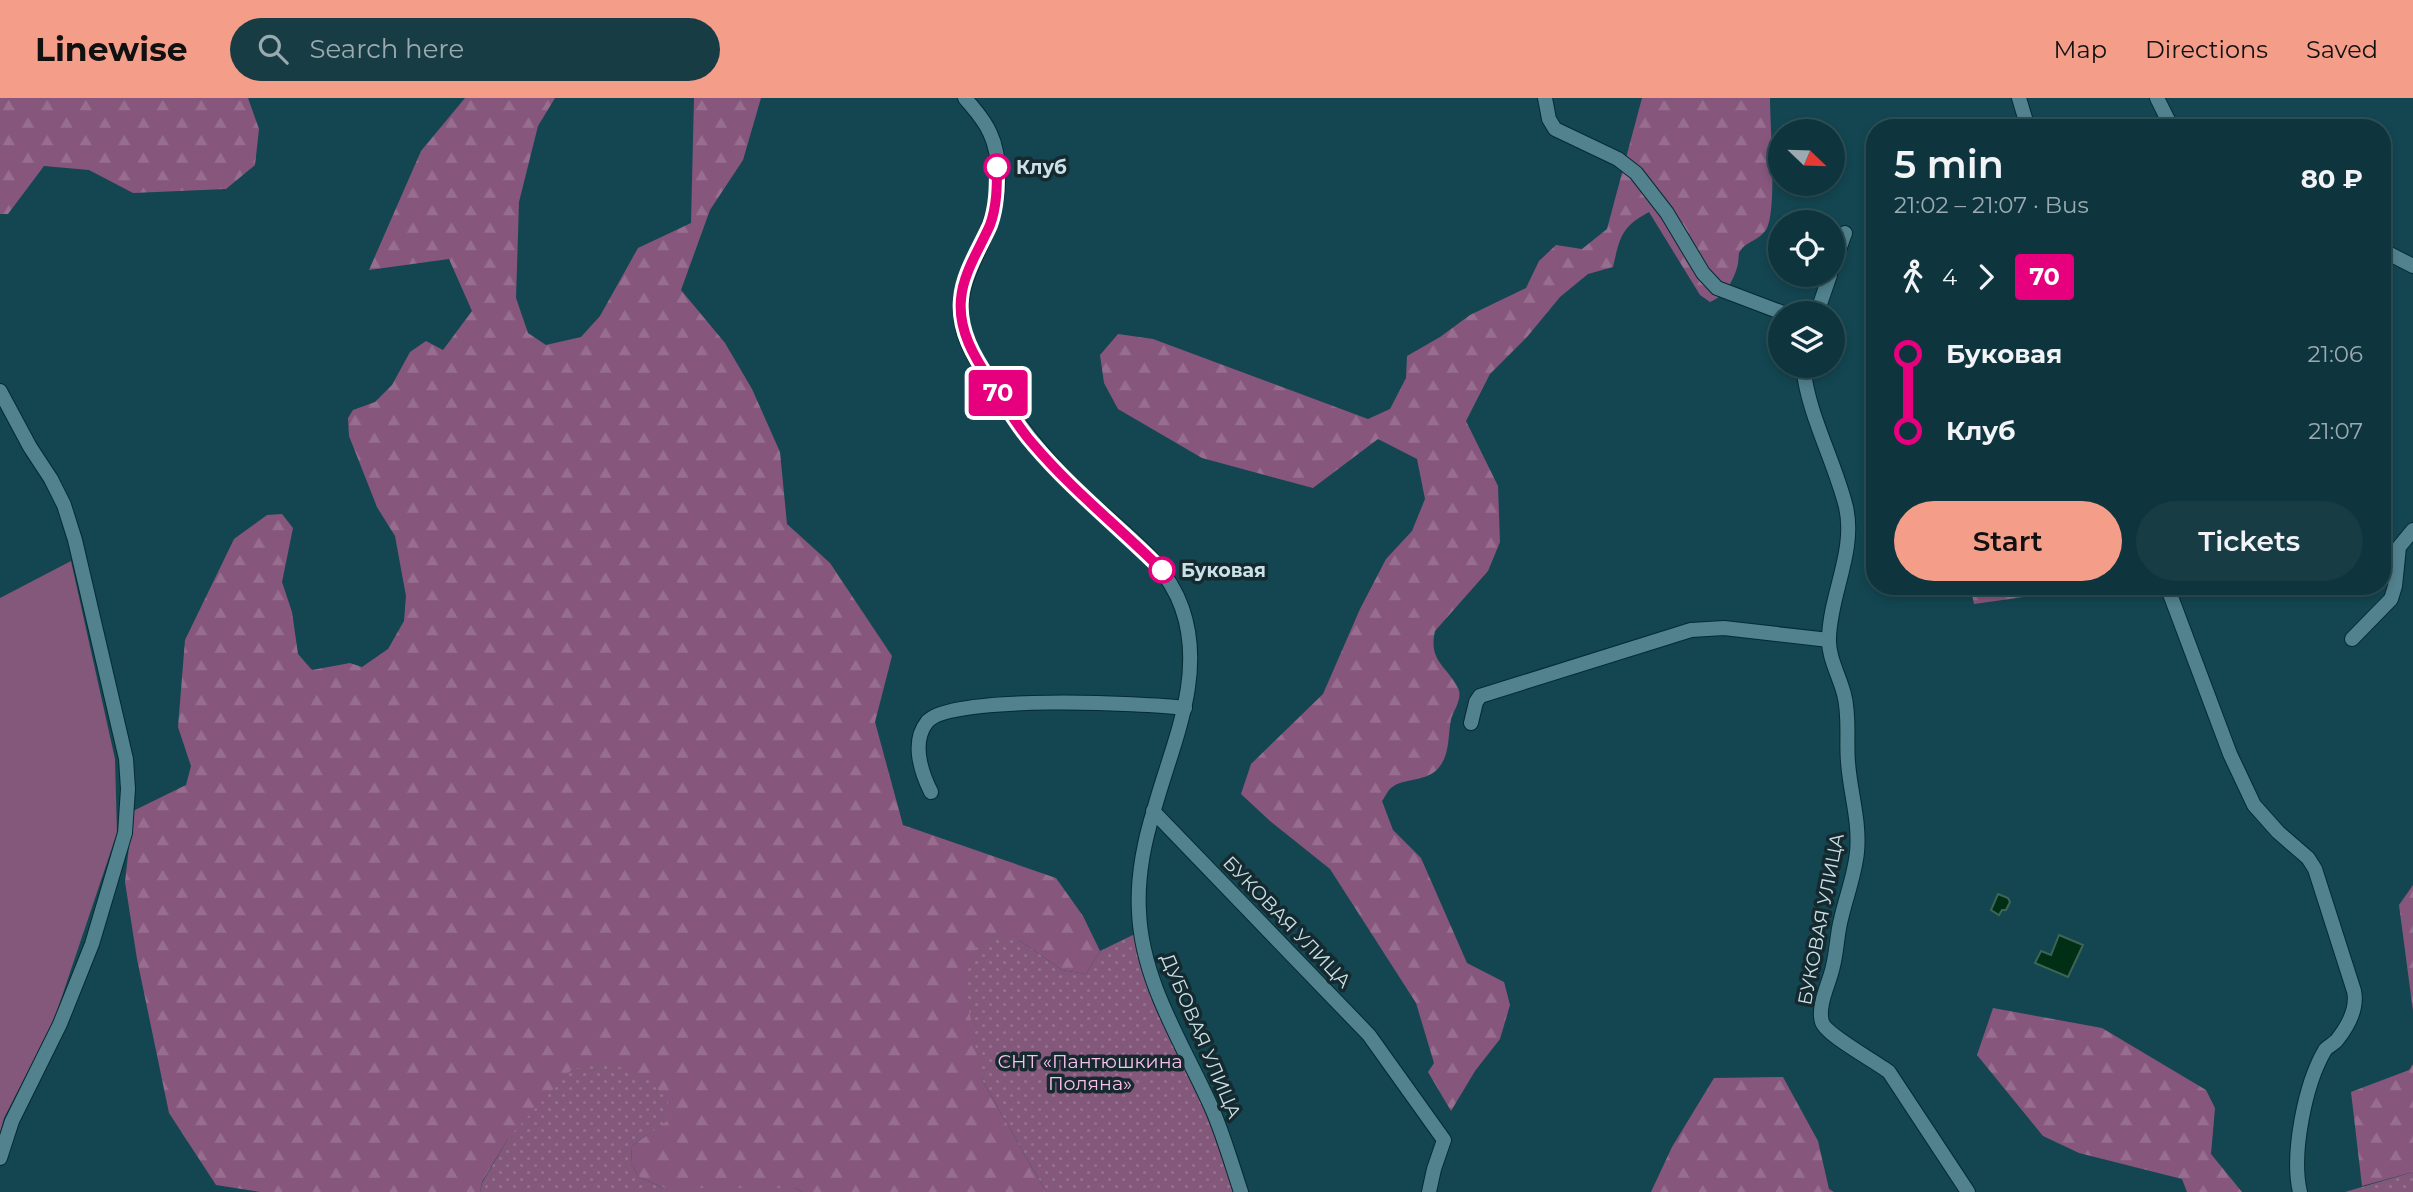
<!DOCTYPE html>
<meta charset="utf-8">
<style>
body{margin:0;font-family:Montserrat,sans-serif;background:#173c44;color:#f1f3f6;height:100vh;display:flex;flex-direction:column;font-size:26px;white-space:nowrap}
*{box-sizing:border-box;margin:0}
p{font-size:23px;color:#9baab0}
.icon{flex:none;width:38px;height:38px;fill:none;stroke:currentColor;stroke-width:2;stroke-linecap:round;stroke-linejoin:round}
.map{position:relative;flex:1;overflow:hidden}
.sheet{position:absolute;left:1866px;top:21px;width:525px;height:476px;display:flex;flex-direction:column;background:#0e343d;border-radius:28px;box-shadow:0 4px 10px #0003,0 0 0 2px #2e4f57}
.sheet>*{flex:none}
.badge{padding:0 14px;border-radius:5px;font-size:24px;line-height:46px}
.needle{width:46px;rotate:113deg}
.tools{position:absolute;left:1768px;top:21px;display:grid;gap:14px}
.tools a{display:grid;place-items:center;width:77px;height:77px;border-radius:50%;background:#0e343d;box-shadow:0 4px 10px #0003,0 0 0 2px #2e4f57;font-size:35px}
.map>.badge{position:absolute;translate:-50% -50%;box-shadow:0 0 0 4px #fff}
.legs{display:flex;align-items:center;gap:10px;height:77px;padding:0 28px;font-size:23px}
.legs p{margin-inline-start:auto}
.head{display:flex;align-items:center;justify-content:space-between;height:119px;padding:0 28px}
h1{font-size:38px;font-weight:600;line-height:52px}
.action{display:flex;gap:14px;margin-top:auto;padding:14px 28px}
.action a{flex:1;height:80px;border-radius:42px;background:#f49e89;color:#111;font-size:28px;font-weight:600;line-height:80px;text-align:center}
.action a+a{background:#173c44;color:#f1f3f6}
ul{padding:0 28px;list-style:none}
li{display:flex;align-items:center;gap:24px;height:77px;font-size:26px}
li i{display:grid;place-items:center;width:10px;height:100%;margin:0 9px;background:currentColor}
li i::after{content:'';width:18px;height:18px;margin:-9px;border:5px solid;border-radius:50%;background:#0e343d}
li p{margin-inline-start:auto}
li:first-child i{background:linear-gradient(#0000 50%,currentColor 0)}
li:last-child i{background:linear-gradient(currentColor 50%,#0000 0)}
header{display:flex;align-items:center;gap:42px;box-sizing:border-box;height:98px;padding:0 35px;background:#f49e89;color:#111}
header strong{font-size:33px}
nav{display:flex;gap:38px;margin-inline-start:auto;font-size:24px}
.search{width:490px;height:63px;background:#173c44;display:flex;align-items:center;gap:18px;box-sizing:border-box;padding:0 24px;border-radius:38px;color:#9baab0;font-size:26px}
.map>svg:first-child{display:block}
.grass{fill:#83587a}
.forest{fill:url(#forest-firs)}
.garden{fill:url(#garden-dots)}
.water{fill:#002f16;stroke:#3c6555;stroke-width:2}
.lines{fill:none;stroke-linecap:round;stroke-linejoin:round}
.minor-casing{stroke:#042b33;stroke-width:16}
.minor{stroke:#51828d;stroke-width:14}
.line-1-casing{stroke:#fff;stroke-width:16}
.line-1{stroke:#e6007e;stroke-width:10}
.stop-1-dot{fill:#fff;stroke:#e6007e;stroke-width:3.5}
.labels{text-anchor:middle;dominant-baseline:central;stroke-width:7;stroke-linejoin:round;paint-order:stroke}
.stop-label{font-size:19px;font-weight:bold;fill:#c9e2e8;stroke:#15292e;text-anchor:start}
.street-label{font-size:19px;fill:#c9e2e8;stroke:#15292e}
.park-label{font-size:19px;fill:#fbbfee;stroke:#15292e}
</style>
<header>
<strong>Linewise</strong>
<div class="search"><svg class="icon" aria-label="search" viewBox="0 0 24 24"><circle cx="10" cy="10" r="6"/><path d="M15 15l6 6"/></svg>Search here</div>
<nav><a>Map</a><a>Directions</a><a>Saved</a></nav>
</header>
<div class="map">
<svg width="2413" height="1094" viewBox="0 0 2413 1094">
<defs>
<pattern id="forest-firs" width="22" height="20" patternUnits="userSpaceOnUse" patternTransform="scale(1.75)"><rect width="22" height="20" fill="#87567d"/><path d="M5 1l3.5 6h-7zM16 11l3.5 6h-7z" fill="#976e8f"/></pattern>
<pattern id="garden-dots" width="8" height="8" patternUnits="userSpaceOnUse" patternTransform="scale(1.75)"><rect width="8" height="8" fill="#83587a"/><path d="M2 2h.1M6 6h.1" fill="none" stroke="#93708d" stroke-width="1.8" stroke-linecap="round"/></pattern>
</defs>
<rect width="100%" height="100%" fill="#134651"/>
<!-- grass -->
<polygon class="grass" points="71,463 115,661 117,735 53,925 4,1020 0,1035 0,500"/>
<!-- forest -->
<g class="forest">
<polygon points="0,0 248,0 259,31 255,67 226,91 133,95 89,72 44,68 8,116 0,116"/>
<polygon points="465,0 555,0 538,28 519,104 516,200 528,235 546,247 581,239 600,218 638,150 691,125 694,0 761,0 743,62 710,112 681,192 725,245 752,291 780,354 787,426 830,465 892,558 875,624 903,727 1056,780 1083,818 1100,853 1086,876 1062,872 1019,842 981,980 1046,1094 802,1094 795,1090 664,1090 639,1079 631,1066 632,1048 666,1023 509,1039 482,1084 480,1094 260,1094 216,1087 169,1015 137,861 125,784 133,713 186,687 191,668 178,629 185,542 234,441 267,417 282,416 293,430 282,484 292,514 298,556 312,572 350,565 362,569 388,551 404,523 406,498 395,438 377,409 349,338 348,320 353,312 375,304 392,287 410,254 426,243 443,252 472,213 449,161 369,172 421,53"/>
<path d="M1642 0H1770C1770 27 1777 109 1767 130 1760 143 1745 143 1739 155 1739 156 1738 165 1738 166 1734 182 1725 198 1710 204L1700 197 1649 114C1621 129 1620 139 1613 169L1588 176 1560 199 1527 239 1490 276 1466 323 1498 388 1500 444 1488 473 1435 533C1428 563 1447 568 1458 590 1463 600 1454 612 1451 621 1448 636 1450 655 1440 668 1428 685 1404 679 1391 690 1388 692 1385 699 1382 703L1393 732 1421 760 1467 865 1504 884 1510 907 1500 941 1475 973 1451 1013 1428 974 1434 965 1416 905 1330 771 1270 723 1241 696 1251 666 1323 596 1360 511 1386 461 1412 433 1425 401 1417 361 1378 341 1313 390 1202 360 1118 311 1104 285 1100 257 1118 236 1153 241 1368 321 1390 311 1406 280 1407 258 1440 239 1470 217 1526 190 1539 163 1556 147 1582 151 1607 131Z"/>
<polygon points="1970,488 2044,488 2024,499 1974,506"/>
<polygon points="2413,787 2413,913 2399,807"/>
<polygon points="1993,910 2102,930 2206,992 2215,1010 2211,1056 2242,1094 2187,1094 2182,1081 2079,1055 2043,1038 1977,957"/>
<polygon points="2413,966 2413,1074 2362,1088 2351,994 2409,972"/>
<polygon points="1783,979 1818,1043 1829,1091 1834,1094 1651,1094 1672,1049 1714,980"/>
</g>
<!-- garden -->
<g class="garden">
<polygon points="1139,834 1245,1094 1046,1094 981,980 964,882 976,850 997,837 1019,842 1062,872 1086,876 1100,853"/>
<polygon points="606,963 647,981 668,1001 667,1023 632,1048 631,1066 639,1079 664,1090 795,1090 802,1094 480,1094 482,1085 509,1039 571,972"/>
<polygon points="2413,1074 2413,1094 2345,1094"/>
</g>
<!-- water -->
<g class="water">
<polygon points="1998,796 2008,800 2010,804 2006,812 2002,812 1999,817 1991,812"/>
<polygon points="2059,837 2083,847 2068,879 2035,865 2041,853 2051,857"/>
</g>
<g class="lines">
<!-- minor casing -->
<g class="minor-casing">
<g id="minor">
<path d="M965 0C974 11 984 21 990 35 1002 60 1000 99 990 125 977 162 952 193 964 235 969 252 980 268 990 283 1019 328 1050 369 1091 405 1125 436 1166 464 1182 510 1206 578 1172 646 1154 712 1144 744 1137 780 1139 814 1142 886 1185 949 1213 1013 1224 1039 1232 1067 1241 1094"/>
<polyline points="1545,0 1549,21 1555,31 1618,61 1636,75 1667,115 1703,175 1717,190 1783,215"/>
<polyline points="2019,0 2028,30"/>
<polyline points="2157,0 2172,30"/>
<polyline points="2382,152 2413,168"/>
<polyline points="1832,171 1845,135"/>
<polyline points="1817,215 1830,177"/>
<path d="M1803 268C1808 317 1834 361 1846 409 1856 453 1830 496 1829 540 1828 559 1839 577 1844 596 1850 618 1846 642 1848 664 1850 694 1860 723 1857 754 1855 776 1846 799 1841 821 1837 836 1837 852 1833 868 1830 884 1817 907 1822 924 1826 937 1875 963 1889 974L1968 1094"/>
<polyline points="0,293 30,349 51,381 64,407 75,442 126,661 128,691 125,735 92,846 60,926 12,1023 0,1060"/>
<path d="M2167 488 2230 656 2254 707 2278 734 2308 760 2315 771 2354 893C2358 911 2348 928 2337 942 2334 946 2328 948 2325 952 2305 986 2291 1056 2300 1094"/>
<polyline points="2352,541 2391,501 2395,488 2399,449 2413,432"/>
<polyline points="1471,625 1476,604 1480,598 1691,532 1724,530 1829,542"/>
<path d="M931 694C921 674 911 644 927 624 948 596 1147 605 1185 610"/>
<polyline points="1153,713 1369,937 1444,1042 1434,1071 1429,1094"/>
</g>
</g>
<!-- minor -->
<use href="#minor" class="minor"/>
</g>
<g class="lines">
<!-- line-1 casing -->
<g class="line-1-casing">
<path id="line-1" d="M997 69C997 88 997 108 990 127 980 150 963 175 961 201 958 232 974 259 991 284 1004 305 1016 327 1033 346 1072 392 1120 430 1162 472"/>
</g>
<!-- line-1 -->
<use href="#line-1" class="line-1"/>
</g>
<!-- markers -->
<g class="stop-1-dot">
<circle cx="997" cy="69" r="12"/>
<circle cx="1162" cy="472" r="12"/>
</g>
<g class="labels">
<!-- stop labels -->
<g class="stop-label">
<text x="1016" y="69">Клуб</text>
<text x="1181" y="472">Буковая</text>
</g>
<!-- street labels -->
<g class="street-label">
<text transform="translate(1821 821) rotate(-79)">БУКОВАЯ УЛИЦА</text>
<text transform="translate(1287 824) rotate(46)">БУКОВАЯ УЛИЦА</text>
<text transform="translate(1201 938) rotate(67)">ДУБОВАЯ УЛИЦА</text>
</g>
<!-- park labels -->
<g class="park-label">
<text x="1090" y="963">СНТ «Пантюшкина<tspan x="1090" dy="22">Поляна»</tspan></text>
</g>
</g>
</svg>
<div class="tools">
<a><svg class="needle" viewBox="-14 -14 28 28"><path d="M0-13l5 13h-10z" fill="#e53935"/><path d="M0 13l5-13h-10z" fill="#9baab0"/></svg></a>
<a><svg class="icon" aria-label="locate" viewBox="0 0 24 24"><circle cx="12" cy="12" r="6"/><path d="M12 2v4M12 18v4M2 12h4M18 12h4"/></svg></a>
<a><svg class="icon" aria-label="layers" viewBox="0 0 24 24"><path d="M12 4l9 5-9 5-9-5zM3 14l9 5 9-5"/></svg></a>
</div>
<b class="badge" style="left:998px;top:295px;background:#e6007e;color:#fff">70</b>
<section class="sheet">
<div class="head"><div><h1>5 min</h1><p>21:02 – 21:07 · Bus</p></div><b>80 ₽</b></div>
<div class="legs"><svg class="icon" aria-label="walk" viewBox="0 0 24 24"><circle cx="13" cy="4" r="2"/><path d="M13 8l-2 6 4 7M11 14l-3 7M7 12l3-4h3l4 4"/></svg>4<svg class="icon" aria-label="forward" viewBox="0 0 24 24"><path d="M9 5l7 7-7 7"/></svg><b class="badge" style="background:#e6007e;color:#fff">70</b></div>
<ul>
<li><i style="color:#e6007e"></i><b>Буковая</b><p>21:06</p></li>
<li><i style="color:#e6007e"></i><b>Клуб</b><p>21:07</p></li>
</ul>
<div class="action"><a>Start</a><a>Tickets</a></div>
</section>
</div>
